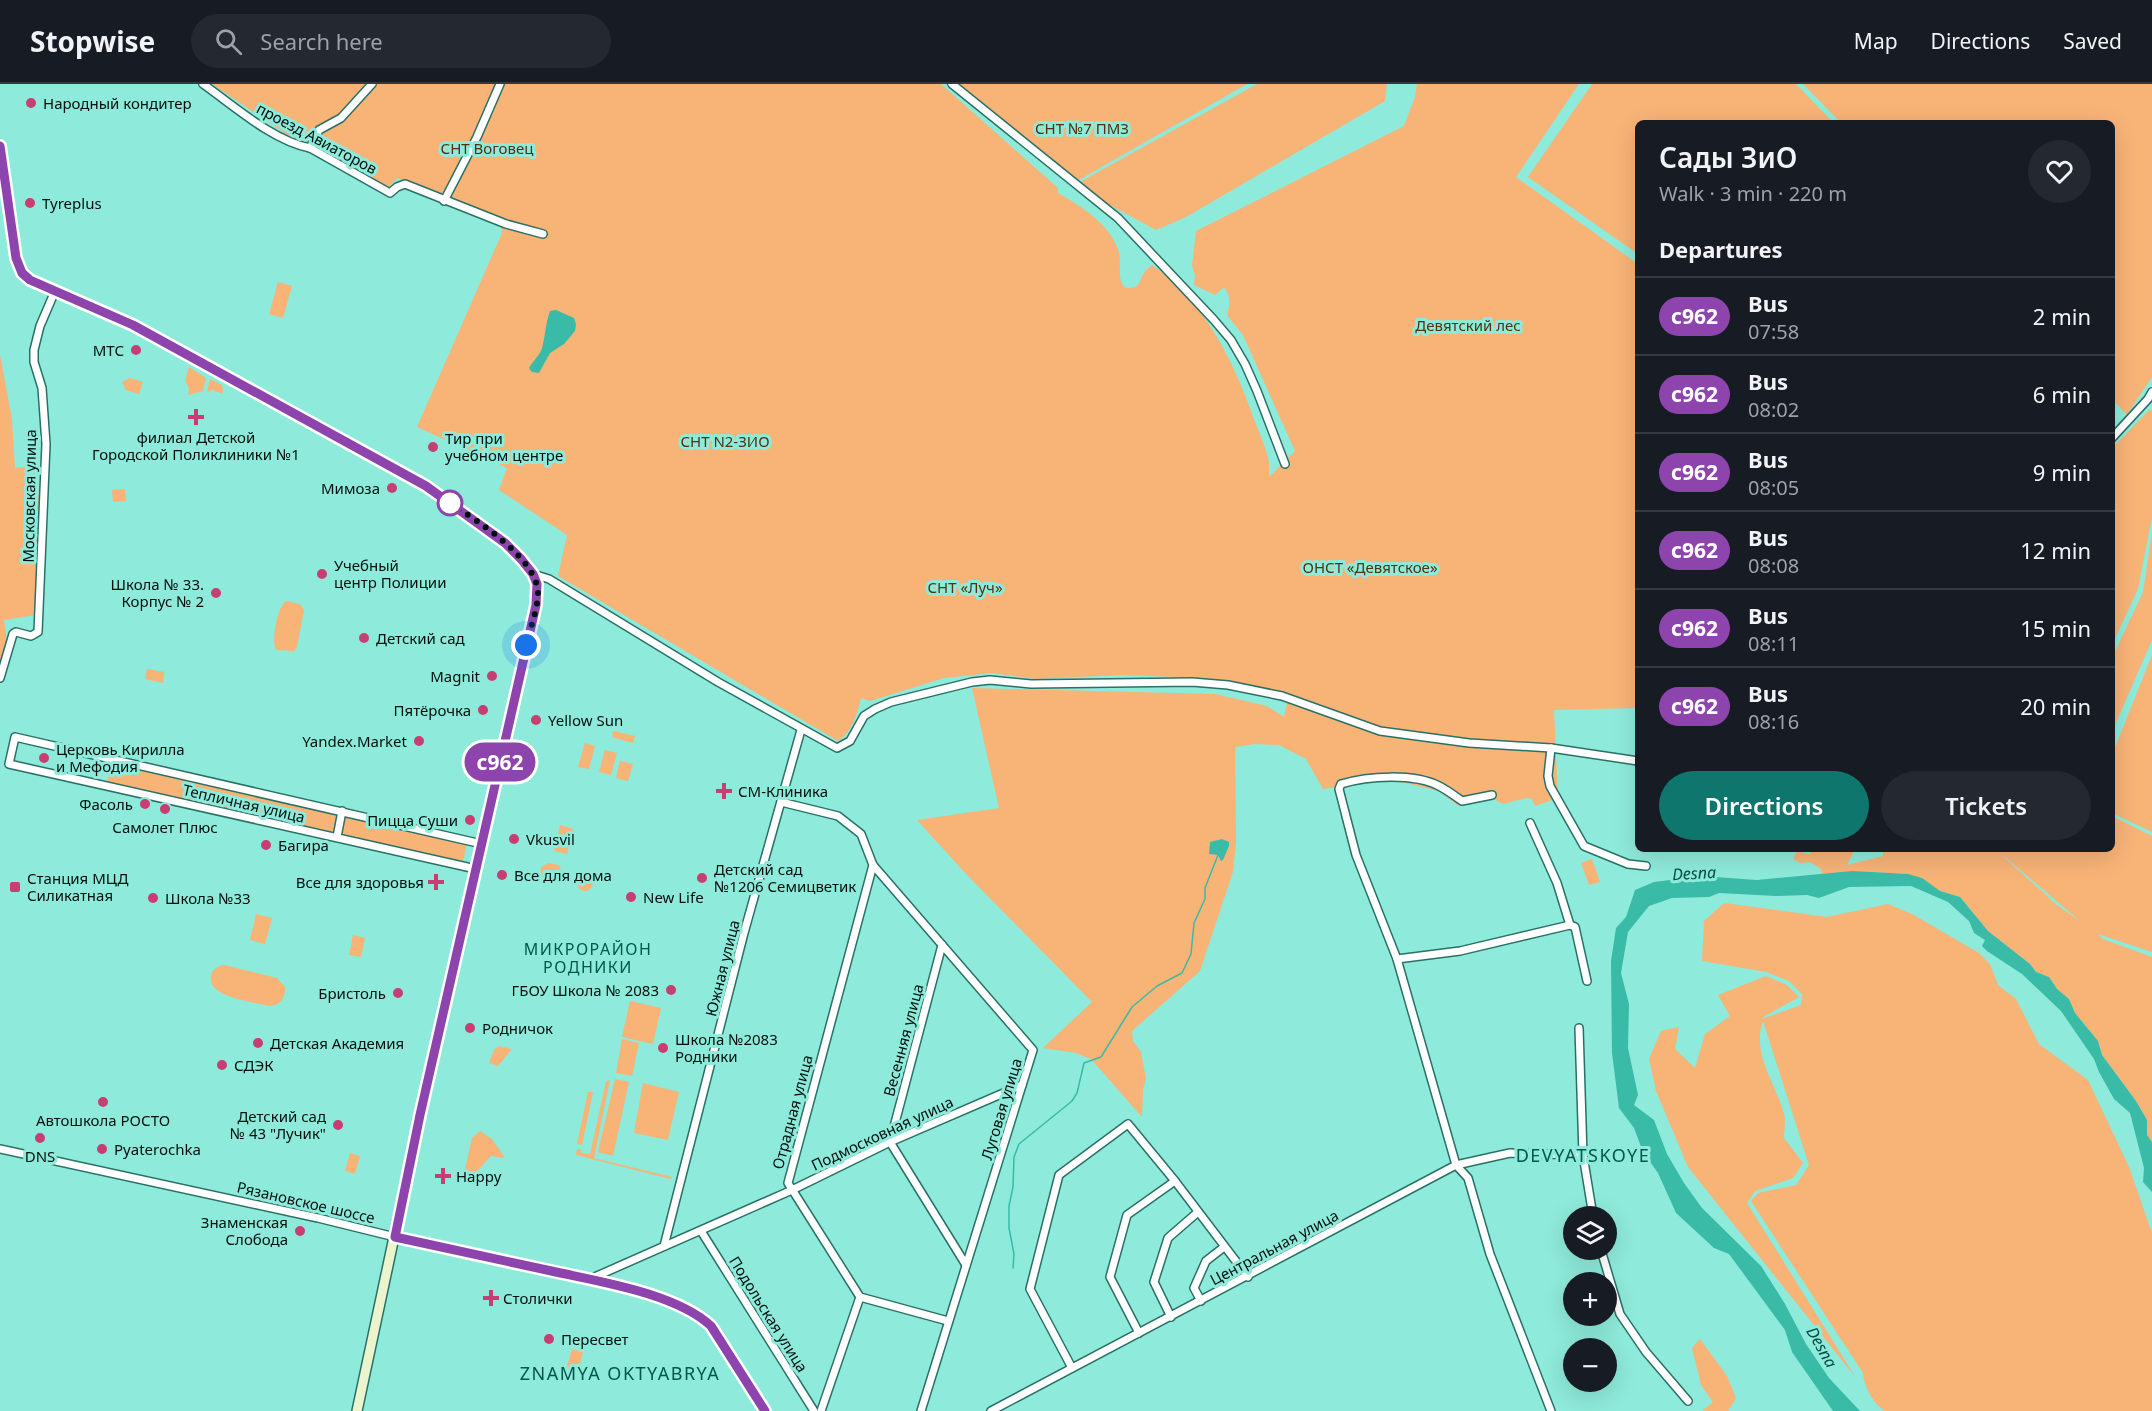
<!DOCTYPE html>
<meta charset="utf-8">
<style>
body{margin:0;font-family:"Noto Sans",sans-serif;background:#242831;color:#f1f3f6;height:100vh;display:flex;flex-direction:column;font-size:22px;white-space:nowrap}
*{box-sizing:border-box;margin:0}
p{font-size:20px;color:#9ea1a6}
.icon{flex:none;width:33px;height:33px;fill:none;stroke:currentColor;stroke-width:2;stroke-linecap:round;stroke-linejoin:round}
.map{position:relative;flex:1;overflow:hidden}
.side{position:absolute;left:1635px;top:36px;width:480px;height:732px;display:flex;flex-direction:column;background:#171b24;border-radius:9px;box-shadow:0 6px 24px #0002}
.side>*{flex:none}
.badge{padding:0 12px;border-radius:20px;font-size:21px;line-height:39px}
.buttons{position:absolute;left:1563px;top:1122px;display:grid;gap:12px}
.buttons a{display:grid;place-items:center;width:54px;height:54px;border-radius:50%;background:#171b24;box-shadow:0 6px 24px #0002;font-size:30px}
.you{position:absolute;width:30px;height:30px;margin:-15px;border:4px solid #fff;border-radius:50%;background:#1a73e8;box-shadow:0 0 0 9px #1a73e833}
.map>.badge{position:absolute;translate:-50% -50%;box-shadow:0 0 0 3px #fff}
h2{padding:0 24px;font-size:22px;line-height:54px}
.round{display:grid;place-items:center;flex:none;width:63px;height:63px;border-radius:32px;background:#242831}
.summary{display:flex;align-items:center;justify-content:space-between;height:102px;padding:0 24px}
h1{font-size:28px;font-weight:600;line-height:45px}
.button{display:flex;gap:12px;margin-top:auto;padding:12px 24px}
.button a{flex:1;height:69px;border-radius:36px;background:#0f766e;color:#fff;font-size:24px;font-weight:600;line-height:69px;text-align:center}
.button a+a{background:#242831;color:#f1f3f6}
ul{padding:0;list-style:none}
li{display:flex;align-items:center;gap:18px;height:78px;padding:0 24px;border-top:2px solid #363941}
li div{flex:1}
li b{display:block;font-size:22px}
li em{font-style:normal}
li .badge{min-width:66px;font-weight:700;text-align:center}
header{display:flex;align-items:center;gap:36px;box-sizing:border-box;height:84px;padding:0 30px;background:#171b24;border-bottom:2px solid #363941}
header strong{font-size:28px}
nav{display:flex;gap:33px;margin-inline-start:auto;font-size:21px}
.search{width:420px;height:54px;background:#242831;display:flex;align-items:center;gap:15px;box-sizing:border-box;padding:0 21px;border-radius:33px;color:#9ea1a6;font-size:22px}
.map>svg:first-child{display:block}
.green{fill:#f8b377;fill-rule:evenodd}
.water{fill:#3abba8}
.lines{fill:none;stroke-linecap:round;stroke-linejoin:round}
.stream{stroke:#3abba8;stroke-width:1.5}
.street-casing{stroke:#297166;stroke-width:10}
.secondary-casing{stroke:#297166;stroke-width:12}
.street{stroke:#fff;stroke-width:7}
.secondary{stroke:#ebf4cd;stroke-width:9}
.line-casing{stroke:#fff;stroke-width:14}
.line{stroke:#8e44ad;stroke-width:9}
.walk{stroke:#00100d;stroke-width:6;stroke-dasharray:0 10.8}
.poi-dot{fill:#c83d72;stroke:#8eeada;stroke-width:2}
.stop-dot{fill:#fff;stroke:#8e44ad;stroke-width:3}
.labels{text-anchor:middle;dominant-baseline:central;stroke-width:6;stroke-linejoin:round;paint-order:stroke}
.poi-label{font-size:15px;fill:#00100d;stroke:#8eeada;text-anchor:start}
.park-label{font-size:15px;fill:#53300e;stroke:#8eeada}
.street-label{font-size:15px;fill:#00100d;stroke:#8eeada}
.water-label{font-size:16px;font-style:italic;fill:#004d43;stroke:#8eeada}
.neighbourhood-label{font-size:16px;letter-spacing:1.5px;fill:#01574c;stroke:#8eeada}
.quarter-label{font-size:18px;letter-spacing:1.5px;fill:#01574c;stroke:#8eeada}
</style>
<header>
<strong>Stopwise</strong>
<div class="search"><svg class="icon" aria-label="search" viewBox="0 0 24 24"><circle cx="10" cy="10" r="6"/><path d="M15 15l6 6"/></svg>Search here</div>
<nav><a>Map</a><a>Directions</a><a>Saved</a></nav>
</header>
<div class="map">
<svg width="2152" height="1327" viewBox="0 0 2152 1327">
<rect width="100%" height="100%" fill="#8eeada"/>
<!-- green -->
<g class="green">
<path d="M212 0H941L1058 104V109C1081 122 1109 140 1118 165 1123 178 1115 196 1126 204 1142 204 1138 198 1144 189 1146 186 1149 184 1152 181 1204 216 1234 278 1254 335 1259 349 1267 365 1269 379 1269 383 1269 388 1269 393L1295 367 1243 251 1227 231C1230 220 1231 212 1224 203L1215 211 1194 201 1195 191 1192 182 1196 147 1404 42 1415 13 1417 0H1579L1516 93 1638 180V624L1554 626 1558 714 1535 722 1532 715 1526 714 1503 720 1492 714 1457 721 1439 707 1392 696 1323 705 1306 675 1279 661 1255 660 1235 663 1236 758 1233 788 1200 887 1132 947 1133 957 1141 968 1146 995 1143 1005 1142 1033 1091 975 1076 969 1043 964 1092 918 967 791 917 736 999 724 972 604 1215 610 1267 622 1284 633 1289 610 1207 594 1120 591 1035 595 992 589 944 594 870 617 861 614C858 629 852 648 838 657L558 492 567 451 499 406 507 384 417 343 502 149 500 137 397 94 388 104 319 61 298 58Z"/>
<polygon points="954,0 1247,0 1077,97"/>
<polygon points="1257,0 1387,0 1385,17 1186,133 1156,146 1106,119 1080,98"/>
<polygon points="1592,0 1796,0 1834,39 1638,39 1638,170 1528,93"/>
<polygon points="1803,0 2152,0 2152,293 2127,331 2112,315 2112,39 1841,39"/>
<polygon points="278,198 292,202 283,234 269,230"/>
<polygon points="0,271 12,335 15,384 26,383 25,366 36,366 41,459 35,531 4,536 7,557 0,582"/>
<polygon points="189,283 206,294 203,307 188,311 189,305 185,296"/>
<polygon points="130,294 143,298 139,310 126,306 122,298"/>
<polygon points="210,295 222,301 223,310 213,306 207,308"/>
<polygon points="2149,326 2152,327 2152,433 2138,505 2112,561 2112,364"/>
<polygon points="125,405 126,417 113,418 112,406"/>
<polygon points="2152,449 2152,556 2112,648 2112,574 2143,508"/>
<path d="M286 517 300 520 304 526 297 563 294 567 276 566C271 557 277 523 286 517Z"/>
<polygon points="2152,571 2152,748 2112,729 2112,671"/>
<polygon points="147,585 164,588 163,599 145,595"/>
<polygon points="613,647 635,652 633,659 612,653"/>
<polygon points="585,659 595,662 589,685 578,683"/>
<polygon points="605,666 617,669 611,691 599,688"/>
<polygon points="112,677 337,730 333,748 107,699"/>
<polygon points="620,677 633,680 628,697 616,694"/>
<path d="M2112 732 2152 752V868L2098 850 2103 855 2152 873V1058L2147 1051V1036L2136 1017 2102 971 2098 957 2075 929 2069 915 2057 905 2049 893 2036 888 2030 880 1988 847 1960 813 1940 807 1922 795 1908 790 1853 787 1822 790 1821 785 1810 778 1800 779 1793 775 1797 767 1809 770 1814 765H1855L1847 781 1883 772V765H1998L1999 767 2002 765H2112ZM2004 773H2005L2081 838 2057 821Z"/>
<polygon points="345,733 467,760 463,777 342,751"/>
<polygon points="560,741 573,745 567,770 554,767"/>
<polygon points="1592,775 1600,798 1589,801 1581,779"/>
<path d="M548 779 559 781 561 786C559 788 557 791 555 793 547 803 539 791 541 783Z"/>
<circle cx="585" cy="799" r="8"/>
<path d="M1724 819 1827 833 1888 820 1912 830 1979 869 1990 880 1998 901 2016 915 2039 960 2088 996 2129 1083 2152 1149V1327H1885C1873 1320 1864 1302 1863 1289L1751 1117 1758 1109 1796 1101 1809 1081 1763 937C1751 970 1776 999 1784 1030 1786 1037 1784 1046 1784 1054L1803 1079 1793 1094 1755 1107 1747 1119 1856 1294 1688 1083 1656 1007 1649 975 1661 947 1679 943 1675 965 1695 984 1705 950 1730 932 1718 911 1766 892 1787 901 1799 913 1763 933 1762 935 1801 921 1802 910 1789 897 1766 888 1702 877 1704 837Z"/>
<polygon points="256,830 272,834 265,860 250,856"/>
<polygon points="353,851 365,854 361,873 349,871"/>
<path d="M224 881 277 894 285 903C286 914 280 922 269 922 254 918 206 913 211 892 212 885 218 882 224 881Z"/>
<polygon points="630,917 661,924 653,960 622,953"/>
<polygon points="622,955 639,959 632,992 616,989"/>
<polygon points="498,962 512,965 498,982 489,979 494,966"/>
<polygon points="615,995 629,998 613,1072 598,1068"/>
<polygon points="610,996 594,1074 672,1093 671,1095 576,1071 577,1065 581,1065 581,1069 590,1070 606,998"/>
<polygon points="643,999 679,1008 668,1056 634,1049"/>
<polygon points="588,1008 593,1008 582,1061 577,1060"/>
<polygon points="480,1047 492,1055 505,1074 491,1072 476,1088 469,1091 465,1085 472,1054"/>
<polygon points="350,1069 360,1072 355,1090 345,1087"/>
<polygon points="1700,1255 1727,1292 1736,1314 1728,1327 1702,1327 1713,1318 1701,1301 1692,1264"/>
<polygon points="572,1265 583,1268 578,1289 566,1286"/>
</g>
<!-- water -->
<g class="water">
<path d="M556 226 574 234 576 240 575 247 564 260 550 269 539 289 532 288 529 284C532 278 538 273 541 267 545 257 545 240 550 227Z"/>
<polygon points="1222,755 1229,758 1229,762 1223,776 1221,777 1218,771 1209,770 1210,758"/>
<polygon points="1852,787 1908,790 1922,794 1940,807 1960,813 1988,847 2030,880 2036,888 2049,893 2057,905 2069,915 2075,929 2098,957 2102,971 2136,1017 2147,1036 2147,1051 2152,1058 2152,1108 2143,1098 2144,1084 2130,1029 2114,1015 2099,988 2094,975 2061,927 2022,890 1987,867 1982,862 1985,856 1974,849 1969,837 1948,818 1911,802 1849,803 1819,814 1807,811 1776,812 1719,809 1709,813 1672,814 1649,822 1628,848 1621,889 1629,920 1628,964 1638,1011 1634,1021 1654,1036 1667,1070 1684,1099 1702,1124 1761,1182 1785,1220 1806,1260 1829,1294 1860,1327 1833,1327 1792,1268 1785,1246 1729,1170 1714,1164 1676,1129 1658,1089 1643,1068 1634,1044 1619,1024 1612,969 1611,877 1616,844 1626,833 1635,806 1654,798 1702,792 1757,796"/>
</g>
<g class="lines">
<!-- stream -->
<polyline class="stream" points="1013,1184 1014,1170 1009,1144 1009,1122 1013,1103 1014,1073 1019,1060 1072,1017 1077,1009 1084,979 1101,973 1132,923 1157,902 1182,889 1191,870 1194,839 1205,815 1205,804 1218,771"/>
<!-- street casing -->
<g class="street-casing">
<g id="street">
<path d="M203 0C234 22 273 57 310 64L390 109 397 103 405 100 506 140 543 150"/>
<polyline points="952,0 1118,134 1214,236 1231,256 1245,280 1257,307 1285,380"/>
<polyline points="310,64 319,46 341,34 372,0"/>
<polyline points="444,117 477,53 500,0"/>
<polyline points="2112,354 2148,315 2152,308"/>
<polyline points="533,490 549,495 718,598 837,664 850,657 864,632 875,625 891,618 972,598 990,596 1031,600 1192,598 1228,601 1282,612 1380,647 1469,659 1551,664 1638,677"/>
<polyline points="0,594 13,550 16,548 31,552 38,548 46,360 42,304 34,278 34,266 40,242 55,207"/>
<polyline points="1551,664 1548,692 1550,702 1584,762 1628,780 1646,782"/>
<polyline points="781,718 838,732 861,750 873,781 1033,966 921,1327"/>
<polyline points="1530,739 1557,799 1570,841 1460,867 1397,875 1456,1081 1468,1094 1490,1170 1551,1327"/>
<polyline points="337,753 342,727"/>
<polyline points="873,781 788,1099 860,1213 948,1237"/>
<polyline points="476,785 9,680 15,653 482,760"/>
<polyline points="1570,841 1575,843 1587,897"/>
<polyline points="942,861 890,1058 966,1181"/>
<path d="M1397 875 1356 771 1339 705 1341 700C1368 692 1413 689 1439 702 1447 706 1455 712 1462 717L1492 711"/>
<polyline points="1579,944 1583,1071 1593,1132"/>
<polyline points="0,1065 318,1134 395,1153"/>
<polyline points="701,1147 814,1327"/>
<polyline points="664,1162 744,849 801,646"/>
<polyline points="1601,1166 1620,1230 1646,1268 1688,1317"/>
<polyline points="590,1195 792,1106 890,1058 1022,1001"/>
<polyline points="1201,1217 1194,1204 1206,1177 1224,1163"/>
<polyline points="1171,1233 1154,1198 1168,1154 1198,1128"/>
<polyline points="1139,1249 1110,1193 1127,1131 1175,1097"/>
<polyline points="1072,1284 1030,1205 1059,1091 1128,1040 1175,1097 1248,1193"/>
<polyline points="821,1327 860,1213"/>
<polyline points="991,1327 1456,1081 1510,1069 1583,1071"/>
</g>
</g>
<!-- secondary casing -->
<g class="secondary-casing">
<g id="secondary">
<polyline points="0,62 16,174 22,189 30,196 133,241 426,402 505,459 521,475 533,490 537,500 536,521 420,1031 357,1327"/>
<path d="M395 1153C449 1164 503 1176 556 1188 603 1198 676 1209 711 1242L765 1327"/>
</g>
</g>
<!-- street -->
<use href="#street" class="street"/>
<!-- secondary -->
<use href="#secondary" class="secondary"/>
</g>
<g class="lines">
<!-- line casing -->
<g class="line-casing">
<path id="line" d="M0 62 16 174 22 189 30 196 133 241 426 402 505 459 521 475 533 490 537 500 536 521 420 1031 395 1153C449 1165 503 1176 556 1188 602 1198 677 1210 711 1242L765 1327"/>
</g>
<!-- line -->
<use href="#line" class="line"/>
<!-- walk -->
<path class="walk" d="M450 419C476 436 540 476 538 511 537 527 530 545 526 561"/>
</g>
<!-- markers -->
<g class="poi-dot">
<circle cx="31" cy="19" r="6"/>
<circle cx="30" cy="119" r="6"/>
<circle cx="136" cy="266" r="6"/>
<path d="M193 324h6v6h6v6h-6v6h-6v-6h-6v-6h6z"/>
<circle cx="433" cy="363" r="6"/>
<circle cx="392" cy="404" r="6"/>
<circle cx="322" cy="490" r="6"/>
<circle cx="216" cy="509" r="6"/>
<circle cx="364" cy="554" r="6"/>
<circle cx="492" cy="592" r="6"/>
<circle cx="483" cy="626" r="6"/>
<circle cx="536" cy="636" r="6"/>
<circle cx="419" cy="657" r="6"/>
<circle cx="44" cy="674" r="6"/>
<path d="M721 698h6v6h6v6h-6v6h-6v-6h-6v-6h6z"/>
<circle cx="145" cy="720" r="6"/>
<circle cx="165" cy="725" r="6"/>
<circle cx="470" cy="736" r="6"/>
<circle cx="514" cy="755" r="6"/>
<circle cx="266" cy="761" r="6"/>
<circle cx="502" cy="791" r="6"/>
<circle cx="702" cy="794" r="6"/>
<path d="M433 789h6v6h6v6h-6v6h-6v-6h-6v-6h6z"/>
<rect x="9" y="797" width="12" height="12" rx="3"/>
<circle cx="631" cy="813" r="6"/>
<circle cx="153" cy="814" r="6"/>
<circle cx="671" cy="906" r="6"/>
<circle cx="398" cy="909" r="6"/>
<circle cx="470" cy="944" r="6"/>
<circle cx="258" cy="959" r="6"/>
<circle cx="663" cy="964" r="6"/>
<circle cx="222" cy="981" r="6"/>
<circle cx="103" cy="1018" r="6"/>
<circle cx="338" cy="1041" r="6"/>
<circle cx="40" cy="1054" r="6"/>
<circle cx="102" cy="1065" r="6"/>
<path d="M440 1083h6v6h6v6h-6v6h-6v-6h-6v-6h6z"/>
<circle cx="300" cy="1147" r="6"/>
<path d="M488 1205h6v6h6v6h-6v6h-6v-6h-6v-6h6z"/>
<circle cx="549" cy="1255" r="6"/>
</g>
<circle class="stop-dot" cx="450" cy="419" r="12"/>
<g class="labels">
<!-- poi labels -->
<g class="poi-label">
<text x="43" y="19">Народный кондитер</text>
<text x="42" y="119">Tyreplus</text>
<text x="124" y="266" text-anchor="end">МТС</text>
<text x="196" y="353" text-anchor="middle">филиал Детской<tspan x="196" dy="17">Городской Поликлиники №1</tspan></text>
<text x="445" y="354">Тир при<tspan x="445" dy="17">учебном центре</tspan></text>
<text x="380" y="404" text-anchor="end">Мимоза</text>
<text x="334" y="481">Учебный<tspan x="334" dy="17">центр Полиции</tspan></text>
<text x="204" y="500" text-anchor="end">Школа № 33.<tspan x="204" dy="17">Корпус № 2</tspan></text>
<text x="376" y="554">Детский сад</text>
<text x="480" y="592" text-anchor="end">Magnit</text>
<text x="471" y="626" text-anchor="end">Пятёрочка</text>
<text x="548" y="636">Yellow Sun</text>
<text x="407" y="657" text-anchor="end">Yandex.Market</text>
<text x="56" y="665">Церковь Кирилла<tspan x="56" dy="17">и Мефодия</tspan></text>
<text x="738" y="707">СМ-Клиника</text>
<text x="133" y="720" text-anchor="end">Фасоль</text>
<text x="458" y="736" text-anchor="end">Пицца Суши</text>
<text x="165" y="743" text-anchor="middle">Самолет Плюс</text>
<text x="526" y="755">Vkusvil</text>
<text x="278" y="761">Багира</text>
<text x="714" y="785">Детский сад<tspan x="714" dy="17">№1206 Семицветик</tspan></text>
<text x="514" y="791">Все для дома</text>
<text x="27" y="794">Станция МЦД<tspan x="27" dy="17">Силикатная</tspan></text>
<text x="424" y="798" text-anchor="end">Все для здоровья</text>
<text x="643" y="813">New Life</text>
<text x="165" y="814">Школа №33</text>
<text x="659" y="906" text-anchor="end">ГБОУ Школа № 2083</text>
<text x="386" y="909" text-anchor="end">Бристоль</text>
<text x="482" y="944">Родничок</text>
<text x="675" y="955">Школа №2083<tspan x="675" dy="17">Родники</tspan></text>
<text x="270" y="959">Детская Академия</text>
<text x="234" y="981">СДЭК</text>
<text x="326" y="1032" text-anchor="end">Детский сад<tspan x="326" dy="17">№ 43 "Лучик"</tspan></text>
<text x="103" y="1036" text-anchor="middle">Автошкола РОСТО</text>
<text x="114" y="1065">Pyaterochka</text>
<text x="40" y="1072" text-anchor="middle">DNS</text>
<text x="456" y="1092">Happy</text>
<text x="288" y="1138" text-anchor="end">Знаменская<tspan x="288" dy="17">Слобода</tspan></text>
<text x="503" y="1214">Столички</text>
<text x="561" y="1255">Пересвет</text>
</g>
<!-- park labels -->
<g class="park-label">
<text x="1082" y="44">СНТ №7 ПМЗ</text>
<text x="487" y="64">СНТ Воговец</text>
<text x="1468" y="241">Девятский лес</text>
<text x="725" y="357">СНТ N2-ЗИО</text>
<text x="1370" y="483">ОНСТ «Девятское»</text>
<text x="965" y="503">СНТ «Луч»</text>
</g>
<!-- street labels -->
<g class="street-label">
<text transform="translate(317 54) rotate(28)">проезд Авиаторов</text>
<text transform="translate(29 412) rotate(-89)">Московская улица</text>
<text transform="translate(244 719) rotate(13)">Тепличная улица</text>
<text transform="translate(722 884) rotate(-76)">Южная улица</text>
<text transform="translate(903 956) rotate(-75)">Весенняя улица</text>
<text transform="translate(1001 1025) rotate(-73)">Луговая улица</text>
<text transform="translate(792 1028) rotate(-75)">Отрадная улица</text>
<text transform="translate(882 1049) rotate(-25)">Подмосковная улица</text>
<text transform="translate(306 1118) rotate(13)">Рязановское шоссе</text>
<text transform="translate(1274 1163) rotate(-28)">Центральная улица</text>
<text transform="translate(769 1230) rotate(58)">Подольская улица</text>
</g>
<!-- water labels -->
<g class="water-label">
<text transform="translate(1694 789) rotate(-3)">Desna</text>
<text transform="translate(1822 1263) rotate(60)">Desna</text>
</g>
<!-- neighbourhood labels -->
<g class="neighbourhood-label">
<text x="588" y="865">МИКРОРАЙОН<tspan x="588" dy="18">РОДНИКИ</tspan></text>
</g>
<!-- quarter labels -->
<g class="quarter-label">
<text x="1583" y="1071">DEVYATSKOYE</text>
<text x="620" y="1289">ZNAMYA OKTYABRYA</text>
</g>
</g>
</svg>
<div class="buttons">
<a><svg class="icon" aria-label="layers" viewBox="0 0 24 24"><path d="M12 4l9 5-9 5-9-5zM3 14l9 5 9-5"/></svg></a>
<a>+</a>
<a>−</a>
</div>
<div class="you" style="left:526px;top:561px"></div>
<b class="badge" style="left:500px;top:678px;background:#8e44ad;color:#fff">с962</b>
<section class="side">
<div class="summary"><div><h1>Сады ЗиО</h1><p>Walk · 3 min · 220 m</p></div><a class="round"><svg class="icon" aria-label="heart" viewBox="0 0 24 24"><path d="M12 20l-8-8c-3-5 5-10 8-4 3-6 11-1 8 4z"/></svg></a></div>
<h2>Departures</h2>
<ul>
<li><span class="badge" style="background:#8e44ad;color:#fff">с962</span><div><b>Bus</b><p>07:58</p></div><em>2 min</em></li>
<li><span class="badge" style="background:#8e44ad;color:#fff">с962</span><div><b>Bus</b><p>08:02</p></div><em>6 min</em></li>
<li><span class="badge" style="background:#8e44ad;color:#fff">с962</span><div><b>Bus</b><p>08:05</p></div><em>9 min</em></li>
<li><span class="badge" style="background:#8e44ad;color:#fff">с962</span><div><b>Bus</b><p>08:08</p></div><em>12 min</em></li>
<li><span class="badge" style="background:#8e44ad;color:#fff">с962</span><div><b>Bus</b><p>08:11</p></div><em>15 min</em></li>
<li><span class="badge" style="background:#8e44ad;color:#fff">с962</span><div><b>Bus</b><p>08:16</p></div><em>20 min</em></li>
</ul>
<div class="button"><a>Directions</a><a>Tickets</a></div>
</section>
</div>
